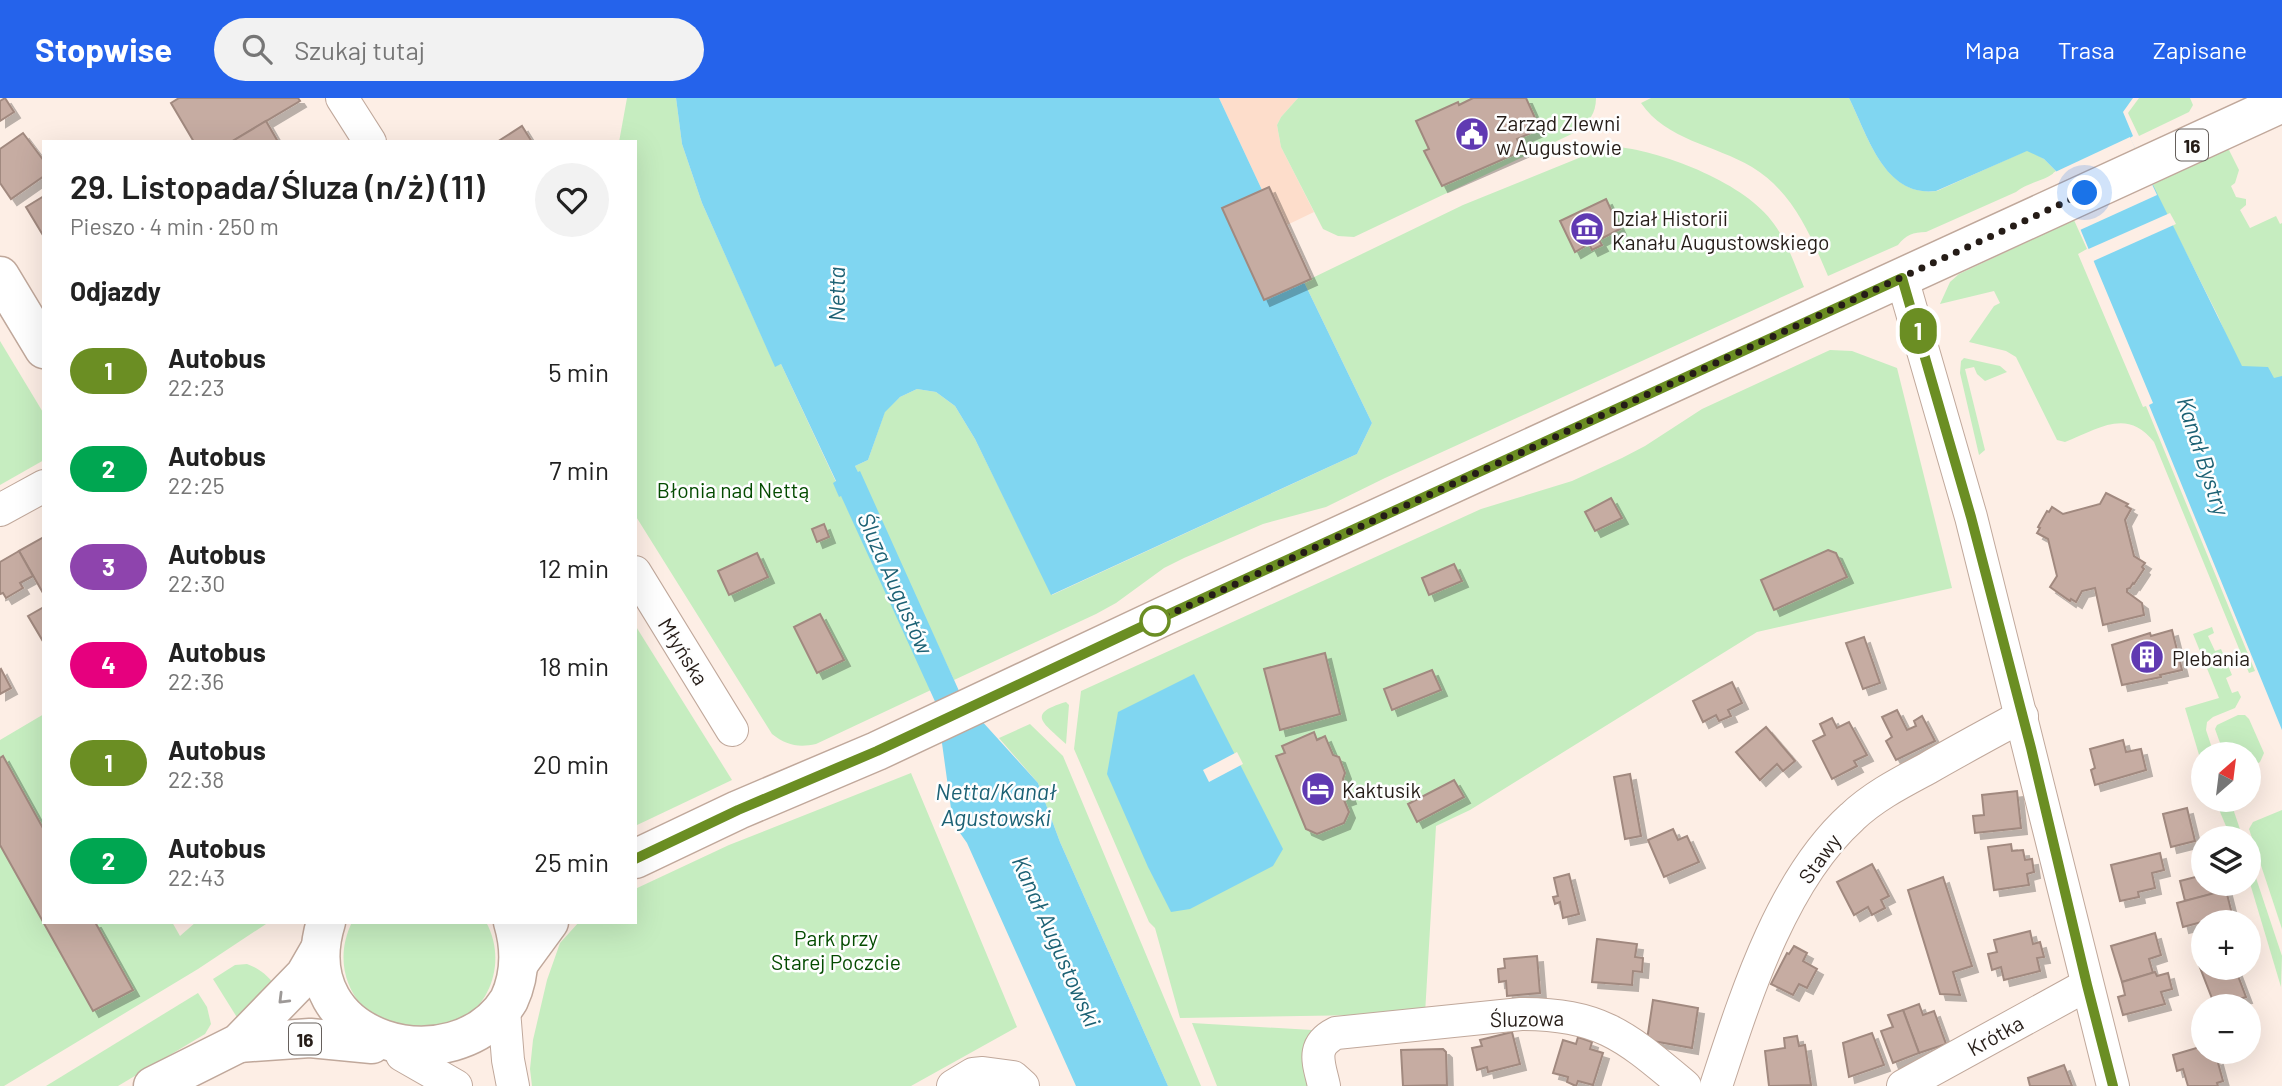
<!DOCTYPE html>
<html lang="pl">
<meta charset="utf-8">
<style>
body{margin:0;font-family:Barlow,sans-serif;background:#f2f2f2;color:#222;height:100vh;display:flex;flex-direction:column;font-size:26px;white-space:nowrap}
*{box-sizing:border-box;margin:0}
p{font-size:23px;color:#767676}
.icon{flex:none;width:38px;height:38px;fill:none;stroke:currentColor;stroke-width:2;stroke-linecap:round;stroke-linejoin:round}
.map{position:relative;flex:1;overflow:hidden}
.side{position:absolute;left:42px;top:42px;width:595px;height:784px;display:flex;flex-direction:column;background:#fff;border-radius:0px;box-shadow:0 7px 28px #0002}
.side>*{flex:none}
.badge{padding:0 14px;border-radius:23px;font-size:24px;line-height:46px}
.needle{width:46px;rotate:28deg}
.buttons{position:absolute;left:2191px;top:644px;display:grid;gap:14px}
.buttons a{display:grid;place-items:center;width:70px;height:70px;border-radius:50%;background:#fff;box-shadow:0 7px 28px #0002;font-size:35px}
.you{position:absolute;width:35px;height:35px;margin:-18px;border:5px solid #fff;border-radius:50%;background:#1a73e8;box-shadow:0 0 0 10px #1a73e833}
.map>.badge{position:absolute;translate:-50% -50%;box-shadow:0 0 0 4px #fff}
h2{padding:0 28px;font-size:26px;line-height:63px}
.round{display:grid;place-items:center;flex:none;width:74px;height:74px;border-radius:37px;background:#f2f2f2}
.head{display:flex;align-items:center;justify-content:space-between;height:119px;padding:0 28px}
h1{font-size:33px;font-weight:600;line-height:52px}
ul{padding:0;list-style:none}
li{display:flex;align-items:center;gap:21px;height:98px;padding:0 28px}
li div{flex:1}
li b{display:block;font-size:26px}
li em{font-style:normal}
li .badge{min-width:77px;font-weight:700;text-align:center}
header{display:flex;align-items:center;gap:42px;box-sizing:border-box;height:98px;padding:0 35px;background:#2563eb;color:#fff}
header strong{font-size:33px}
nav{display:flex;gap:38px;margin-inline-start:auto;font-size:24px}
.search{width:490px;height:63px;background:#f2f2f2;display:flex;align-items:center;gap:18px;box-sizing:border-box;padding:0 24px;border-radius:38px;color:#767676;font-size:26px}
.map>svg:first-child{display:block}
.built{fill:#fdddcb}
.green{fill:#c6edc0}
.water{fill:#80d6f1}
.pier{fill:#fdeee5}
.building{fill:#c6aca2;stroke:#a1897f;stroke-width:2;filter:url(#shadow)}
.lines{fill:none;stroke-linecap:round;stroke-linejoin:round}
.street-casing{stroke:#c0a89b;stroke-width:34}
.secondary-casing{stroke:#c0a89b;stroke-width:41}
.primary-casing{stroke:#c0a89b;stroke-width:41}
.street{stroke:#fff;stroke-width:32}
.secondary{stroke:#fff;stroke-width:38}
.primary{stroke:#fff;stroke-width:38}
.oneway{stroke:#9d9997}
.line-casing{stroke:#fff;stroke-width:16}
.line{stroke:#6b8e23;stroke-width:10}
.walk{stroke:#251c17;stroke-width:7;stroke-dasharray:0 12.6}
.stop-dot{fill:#fff;stroke:#6b8e23;stroke-width:3.5}
.labels{text-anchor:middle;dominant-baseline:central;stroke-width:5;stroke-linejoin:round;paint-order:stroke}
.shield{fill:#fefefe;stroke:#66605c;stroke-width:2}
.shield-label{font-size:19px;font-weight:bold;fill:#251c17}
.poi-label{font-size:21px;fill:#251c17;stroke:#fefefe;text-anchor:start}
.park-label{font-size:21px;fill:#044b00;stroke:#fefefe}
.street-label{font-size:21px;fill:#251c17;stroke:#fefefe}
.water-label{font-size:23px;font-style:italic;fill:#1c6174;stroke:#fefefe}
</style>
<header>
<strong>Stopwise</strong>
<div class="search"><svg class="icon" aria-label="search" viewBox="0 0 24 24"><circle cx="10" cy="10" r="6"/><path d="M15 15l6 6"/></svg>Szukaj tutaj</div>
<nav><a>Mapa</a><a>Trasa</a><a>Zapisane</a></nav>
</header>
<div class="map">
<svg width="2282" height="988" viewBox="0 0 2282 988">
<defs>
<filter id="shadow"><feDropShadow dx="6" dy="6" stdDeviation="0" flood-color="#0004"/></filter>
</defs>
<rect width="100%" height="100%" fill="#fdeee5"/>
<!-- built -->
<polygon class="built" points="1219,0 1298,0 1281,19 1277,27 1281,49 1314,114 1287,127 1269,89 1262,92"/>
<!-- green -->
<g class="green">
<path d="M627 0H676L682 46 702 105 775 268 781 266 836 384 834 386 839 398 841 397 931 592 816 646C798 650 786 647 772 636L635 417V44H619Z"/>
<path d="M1298 0H1596C1596 15 1589 24 1578 33L1354 139 1338 138 1323 131 1281 49 1277 27 1281 19Z"/>
<path d="M1651 0H1849C1868 38 1884 99 1937 93L2028 52 2044 61 2056 73C2046 83 2028 84 2016 94L1926 134C1913 134 1906 137 1898 147L1828 178C1810 136 1793 94 1752 69 1715 47 1666 42 1641 5Z"/>
<polygon points="2139,0 2190,0 2193,7 2189,14 2139,38 2128,15"/>
<path d="M1618 49C1665 54 1747 86 1774 126 1788 145 1795 168 1804 189L1385 380 1326 409 1263 426 1184 460 1164 470 1116 505 1096 516 954 582 855 368 868 362 885 313 900 299 917 291 936 294 955 308 975 341 1052 497 1357 356 1372 325 1304 184 1463 107 1601 51Z"/>
<polygon points="2228,50 2239,72 2235,85 2231,88 2236,99 2246,101 2246,107 2240,112 2250,130 2276,118 2280,126 2282,125 2282,370 2218,218 2152,87"/>
<path d="M2074 122 2087 151 2078 156 2143 309 2146 308 2255 573 2249 575 2154 344C2127 309 2098 331 2065 344L2057 342 2016 259 2006 253 1969 244 1994 208 2000 205 1994 193 1940 206 1950 184 1959 176Z"/>
<polygon points="0,243 44,316 44,362 0,387"/>
<polygon points="1830,252 1852,253 1897,270 1952,490 1757,534 1470,712 1436,728 1425,916 1180,920 1155,830 1149,824 1074,651 1081,593 1481,411 1572,383 1622,360 1645,348 1702,311"/>
<polygon points="1964,260 2000,268 2007,274 1985,283 1977,276 1974,269 1965,271 1985,352 1979,357 1960,275 1961,263"/>
<polygon points="635,527 732,682 635,728"/>
<polygon points="2212,529 2214,535 2208,538 2215,553 2221,551 2232,577 2226,580 2232,595 2238,593 2241,599 2235,610 2213,619 2207,624 2206,632 2214,656 2203,656 2203,670 2185,610 2219,600 2193,536"/>
<path d="M1066 604 1069 607 1066 646C1044 625 1025 616 1066 604Z"/>
<polygon points="44,616 44,824 172,824 180,838 196,824 269,824 198,871 4,988 0,988 0,642"/>
<polygon points="2238,617 2245,617 2249,621 2264,655 2260,664 2249,670 2249,656 2224,656 2215,631 2217,627"/>
<polygon points="1030,626 1063,658 1201,988 1168,988 1060,744 1038,685 999,640"/>
<polygon points="911,675 1017,929 911,988 532,988 530,971 533,942 547,882 560,845 579,824 635,824 635,791 729,747"/>
<polygon points="2215,702 2230,702 2243,740 2231,740"/>
<polygon points="2282,712 2282,831 2249,731 2253,724"/>
<polygon points="2249,759 2282,858 2281,889 2249,782"/>
<path d="M352 824H486C506 860 493 907 456 925 450 928 443 934 437 934 429 935 418 930 410 929 400 927 382 926 374 921 370 918 366 912 363 909 341 884 338 853 352 824Z"/>
<path d="M247 866C261 871 269 879 278 891L238 921 213 881 235 867Z"/>
<polygon points="198,895 207,909 211,926 205,936 118,988 46,988"/>
<path d="M1192 925 1312 932C1297 950 1303 967 1308 988H1217Z"/>
</g>
<!-- water -->
<g class="water">
<polygon points="676,0 1219,0 1262,92 1222,111 1264,202 1304,184 1372,325 1357,356 1051,497 975,341 955,308 936,294 917,291 900,299 885,314 868,362 855,368 858,374 860,373 973,624 980,621 1038,685 1060,744 1168,988 1076,988 967,745 953,725 941,638 949,634 841,398 839,399 833,385 836,383 781,266 775,269 702,105 682,46"/>
<path d="M1849 0H2133L2123 14 2133 38 2130 40 2242 268 2268 269 2274 280 2282 278V632L2149 307 2153 305 2056 73 2044 61 2027 53 1936 93C1884 99 1868 38 1849 0Z"/>
<polygon points="1194,576 1283,751 1273,768 1190,811 1171,814 1148,769 1107,676 1118,614"/>
</g>
<!-- pier -->
<g class="pier">
<polygon points="2130,39 2157,97 2080,132 2053,75"/>
<polygon points="2170,115 2176,126 2089,165 2084,153"/>
<polygon points="1237,654 1243,666 1209,684 1203,672"/>
</g>
<!-- building -->
<g class="building">
<polygon points="5,0 14,14 0,23 0,3"/>
<polygon points="179,0 298,0 300,3 231,44 194,44 171,5"/>
<polygon points="1473,0 1526,0 1540,31 1517,41 1522,53 1442,88 1424,53 1429,51 1416,23 1458,4 1459,7"/>
<polygon points="266,23 277,42 274,44 231,44"/>
<polygon points="522,28 532,44 497,44"/>
<polygon points="23,35 44,63 44,78 11,101 0,85 0,51"/>
<polygon points="1269,89 1311,181 1264,202 1222,110"/>
<polygon points="44,98 44,139 26,109"/>
<polygon points="1606,101 1620,131 1599,142 1602,147 1592,152 1589,146 1575,154 1560,123"/>
<polygon points="2106,395 2128,406 2126,408 2131,411 2125,422 2134,458 2145,465 2142,469 2144,471 2134,486 2133,485 2130,490 2127,491 2127,494 2142,505 2144,517 2103,527 2095,490 2082,493 2076,504 2071,501 2070,503 2050,489 2057,478 2048,441 2037,435 2040,430 2038,429 2047,413 2049,414 2052,409 2063,416 2100,406"/>
<polygon points="1611,400 1622,420 1595,433 1585,414"/>
<polygon points="824,426 829,439 817,444 812,431"/>
<polygon points="44,439 44,495 43,495 19,453"/>
<polygon points="1828,452 1836,455 1847,479 1774,512 1761,482"/>
<polygon points="19,453 33,478 20,485 23,490 6,500 3,495 0,496 0,464"/>
<polygon points="757,455 768,479 729,497 718,473"/>
<polygon points="1454,466 1462,483 1429,497 1422,480"/>
<polygon points="44,509 44,545 28,518"/>
<polygon points="820,516 844,562 817,575 794,529"/>
<polygon points="2172,532 2182,572 2160,577 2161,579 2122,587 2112,547 2150,535 2151,538"/>
<polygon points="1864,539 1880,585 1863,591 1846,545"/>
<polygon points="1325,555 1340,616 1280,632 1264,571"/>
<polygon points="1,571 11,590 0,596 0,572"/>
<polygon points="1432,572 1441,592 1392,612 1384,591"/>
<polygon points="1732,584 1742,605 1728,612 1731,618 1719,623 1716,617 1703,624 1693,603"/>
<polygon points="1897,612 1907,632 1916,628 1914,623 1922,618 1935,643 1896,662 1886,643 1892,639 1882,619"/>
<polygon points="1832,620 1837,630 1849,624 1867,657 1854,663 1857,668 1832,681 1813,643 1825,637 1820,626"/>
<polygon points="1766,629 1795,663 1783,673 1777,666 1760,682 1736,654"/>
<polygon points="1314,634 1317,642 1325,638 1333,657 1339,659 1345,675 1343,681 1350,700 1344,702 1349,714 1344,725 1317,736 1306,731 1276,658 1285,655 1282,648"/>
<polygon points="2123,642 2126,654 2141,651 2146,672 2095,687 2091,672 2095,670 2090,651"/>
<polygon points="3,658 44,732 44,824 95,824 133,892 93,913 0,747 0,660"/>
<polygon points="1630,676 1641,738 1625,741 1614,679"/>
<polygon points="1454,682 1464,699 1417,724 1408,706"/>
<polygon points="2017,693 2021,730 1975,735 1973,718 1984,717 1982,697"/>
<polygon points="2187,710 2195,743 2171,749 2163,716"/>
<polygon points="1673,731 1678,742 1687,738 1699,764 1664,779 1648,742"/>
<polygon points="2011,746 2012,753 2023,752 2025,762 2032,761 2034,774 2027,776 2029,787 1994,792 1988,749"/>
<polygon points="2160,755 2164,772 2152,775 2155,790 2138,794 2139,799 2120,803 2111,767"/>
<polygon points="1872,766 1889,798 1881,802 1885,810 1872,817 1868,809 1854,817 1837,784"/>
<polygon points="1569,776 1579,816 1563,820 1560,804 1555,806 1553,799 1558,798 1554,780"/>
<polygon points="2203,777 2203,786 2223,786 2224,793 2185,803 2180,783"/>
<polygon points="1943,779 1972,868 1953,874 1960,897 1940,896 1908,792"/>
<polygon points="2226,792 2232,816 2183,829 2177,805"/>
<polygon points="2030,833 2033,846 2040,844 2044,859 2037,860 2040,873 2004,882 2001,869 1992,872 1988,856 1997,854 1994,842"/>
<polygon points="2155,835 2161,857 2149,861 2153,875 2122,884 2111,848"/>
<polygon points="1597,841 1637,846 1635,859 1643,860 1642,874 1633,873 1632,887 1592,884"/>
<polygon points="1794,848 1807,855 1803,863 1817,871 1807,890 1799,886 1793,897 1771,886 1787,855 1789,856"/>
<polygon points="1537,858 1540,895 1507,898 1506,883 1499,884 1498,871 1505,870 1504,861"/>
<polygon points="2203,865 2203,870 2235,870 2246,899 2215,908 2199,867"/>
<polygon points="2155,874 2157,878 2168,875 2172,891 2161,894 2165,906 2123,917 2118,899 2125,897 2122,884"/>
<polygon points="1653,902 1698,910 1692,950 1647,942"/>
<polygon points="1919,906 1923,917 1934,913 1946,946 1919,955 1903,912"/>
<polygon points="1903,912 1919,955 1893,965 1881,933 1893,929 1888,917"/>
<polygon points="1512,934 1520,966 1488,974 1487,969 1477,972 1472,950 1482,948 1480,942"/>
<polygon points="1872,935 1884,967 1849,979 1843,945"/>
<polygon points="1797,938 1799,948 1805,947 1811,987 1769,988 1765,953 1785,950 1784,940"/>
<polygon points="1578,939 1592,944 1590,951 1603,955 1593,987 1578,983 1576,988 1567,984 1568,979 1553,975 1563,942 1576,946"/>
<polygon points="2203,948 2203,954 2212,954 2214,962 2217,961 2223,983 2217,985 2218,988 2188,988 2183,971 2177,973 2173,957"/>
<polygon points="1443,951 1446,954 1447,987 1403,988 1401,952"/>
<polygon points="2064,967 2072,988 2030,988 2028,980"/>
</g>
<g class="lines">
<!-- street casing -->
<g class="street-casing">
<g id="street">
<polyline points="342,0 370,44"/>
<polyline points="1902,180 1971,419 2113,988"/>
<polyline points="0,412 44,388"/>
<polyline points="635,474 732,632"/>
<polyline points="504,912 508,962 513,988"/>
<polyline points="402,957 456,988"/>
<polyline points="953,988 973,976 983,975 1013,979 1023,988"/>
<path d="M1324 988C1319 965 1310 948 1336 935L1521 916C1602 916 1626 939 1685 988"/>
<path d="M1716 988C1745 900 1781 783 1852 719 1874 698 1902 684 1928 670 1959 652 1991 635 2022 618"/>
<polyline points="1903,988 2087,887"/>
</g>
</g>
<!-- secondary casing -->
<g class="secondary-casing">
<polyline id="secondary" points="0,178 44,251"/>
</g>
<!-- primary casing -->
<g class="primary-casing">
<g id="primary">
<polyline points="635,761 738,712 877,653 1162,519 2282,5"/>
<path d="M326 824C288 947 456 988 509 902 521 876 521 851 513 824"/>
<polyline points="519,865 549,824"/>
<polyline points="239,945 310,940 372,946"/>
<polyline points="153,988 239,945 305,877 320,851"/>
</g>
</g>
<!-- street -->
<use href="#street" class="street"/>
<!-- secondary -->
<use href="#secondary" class="secondary"/>
<!-- primary -->
<use href="#primary" class="primary"/>
</g>
<!-- one-way arrows -->
<defs><path id="oneway-chevron" d="M-2-3.5L2.5 0L-2 3.5" fill="none" stroke-width="1.6" stroke-linecap="round" stroke-linejoin="round" transform="scale(1.75)"/></defs>
<use class="oneway" href="#oneway-chevron" transform="translate(283 901) rotate(135)"/>
<g class="lines">
<!-- line casing -->
<g class="line-casing">
<polyline id="line" points="635,761 738,712 877,653 1143,528 1902,180 1971,419 2031,650 2087,887 2113,988"/>
</g>
<!-- line -->
<use href="#line" class="line"/>
<!-- walk -->
<polyline class="walk" points="1155,523 2085,95"/>
</g>
<!-- icons -->
<defs>
<g id="civic-disc" transform="scale(1.75)"><circle r="9.5" fill="#603ab2" stroke="#fefefe"/><path d="M-.6-6.5H3V-4.5H.6V-3L4-1V1h2V6H-6V1h2V-1L-.6-3ZM-1.2 2.5V6h2.4V2.5Z" fill="#fff"/></g>
<g id="museum-disc" transform="scale(1.75)"><circle r="9.5" fill="#603ab2" stroke="#fefefe"/><path d="M0-6L6-3V-2H-6V-3ZM-5-1h2V3h-2ZM-1-1h2V3h-2ZM3-1h2V3H3ZM-6 4H6V6H-6Z" fill="#fff"/></g>
<g id="building-disc" transform="scale(1.75)"><circle r="9.5" fill="#603ab2" stroke="#fefefe"/><path d="M-4-6H4V6H1V3H-1V6H-4ZM-2.5-4.3h1.7v1.8h-1.7ZM.8-4.3h1.7v1.8H.8ZM-2.5-1h1.7V.8h-1.7ZM.8-1h1.7V.8H.8Z" fill="#fff"/></g>
<g id="hotel-disc" transform="scale(1.75)"><circle r="9.5" fill="#603ab2" stroke="#fefefe"/><path d="M-6-4.5h1.5V1H6V5H4.5V3h-9V5H-6ZM-4 0a1.8 1.8 0 1 1 3.6 0ZM.5 0V-2.5h3Q6-2.5 6 0Z" fill="#fff"/></g>
</defs>
<g fill-rule="evenodd">
<use href="#civic-disc" x="1472" y="36"/>
<use href="#museum-disc" x="1587" y="131"/>
<use href="#building-disc" x="2147" y="559"/>
<use href="#hotel-disc" x="1318" y="691"/>
</g>
<!-- markers -->
<circle class="stop-dot" cx="1155" cy="523" r="14"/>
<g class="labels">
<!-- shield labels -->
<g class="shield">
<rect x="2176" y="31.5" width="32" height="31" rx="5"/>
<rect x="289" y="925.5" width="32" height="31" rx="5"/>
</g>
<g class="shield-label">
<text x="2192" y="47">16</text>
<text x="305" y="941">16</text>
</g>
<!-- poi labels -->
<g class="poi-label">
<text x="1496" y="24">Zarząd Zlewni<tspan x="1496" dy="24">w Augustowie</tspan></text>
<text x="1612" y="119">Dział Historii<tspan x="1612" dy="24">Kanału Augustowskiego</tspan></text>
<text x="2172" y="559">Plebania</text>
<text x="1342" y="691">Kaktusik</text>
</g>
<!-- park labels -->
<g class="park-label">
<text x="733" y="391">Błonia nad Nettą</text>
<text x="836" y="839">Park przy<tspan x="836" dy="24">Starej Poczcie</tspan></text>
</g>
<!-- street labels -->
<g class="street-label">
<text transform="translate(684 553) rotate(58)">Młyńska</text>
<text transform="translate(1819 760) rotate(-54)">Stawy</text>
<text transform="translate(1527 920) rotate(-1)">Śluzowa</text>
<text transform="translate(1995 937) rotate(-29)">Krótka</text>
</g>
<!-- water labels -->
<g class="water-label">
<text transform="translate(836 196) rotate(-90)">Netta</text>
<text transform="translate(2204 358) rotate(72)">Kanał Bystry</text>
<text transform="translate(896 485) rotate(66)">Śluza Augustów</text>
<text x="996" y="693">Netta/Kanał<tspan x="996" dy="26">Agustowski</tspan></text>
<text transform="translate(1057 843) rotate(66)">Kanał Augustowski</text>
</g>
</g>
</svg>
<div class="buttons">
<a><svg class="needle" viewBox="-14 -14 28 28"><path d="M0-13l5 13h-10z" fill="#e53935"/><path d="M0 13l5-13h-10z" fill="#767676"/></svg></a>
<a><svg class="icon" aria-label="layers" viewBox="0 0 24 24"><path d="M12 4l9 5-9 5-9-5zM3 14l9 5 9-5"/></svg></a>
<a>+</a>
<a>−</a>
</div>
<div class="you" style="left:2085px;top:95px"></div>
<b class="badge" style="left:1918px;top:233px;background:#6b8e23;color:#fff">1</b>
<section class="side">
<div class="head"><div><h1>29. Listopada/Śluza (n/ż) (11)</h1><p>Pieszo · 4 min · 250 m</p></div><a class="round"><svg class="icon" aria-label="heart" viewBox="0 0 24 24"><path d="M12 20l-8-8c-3-5 5-10 8-4 3-6 11-1 8 4z"/></svg></a></div>
<h2>Odjazdy</h2>
<ul>
<li><span class="badge" style="background:#6b8e23;color:#fff">1</span><div><b>Autobus</b><p>22:23</p></div><em>5 min</em></li>
<li><span class="badge" style="background:#00a651;color:#fff">2</span><div><b>Autobus</b><p>22:25</p></div><em>7 min</em></li>
<li><span class="badge" style="background:#8e44ad;color:#fff">3</span><div><b>Autobus</b><p>22:30</p></div><em>12 min</em></li>
<li><span class="badge" style="background:#e6007e;color:#fff">4</span><div><b>Autobus</b><p>22:36</p></div><em>18 min</em></li>
<li><span class="badge" style="background:#6b8e23;color:#fff">1</span><div><b>Autobus</b><p>22:38</p></div><em>20 min</em></li>
<li><span class="badge" style="background:#00a651;color:#fff">2</span><div><b>Autobus</b><p>22:43</p></div><em>25 min</em></li>
</ul>
</section>
</div>
